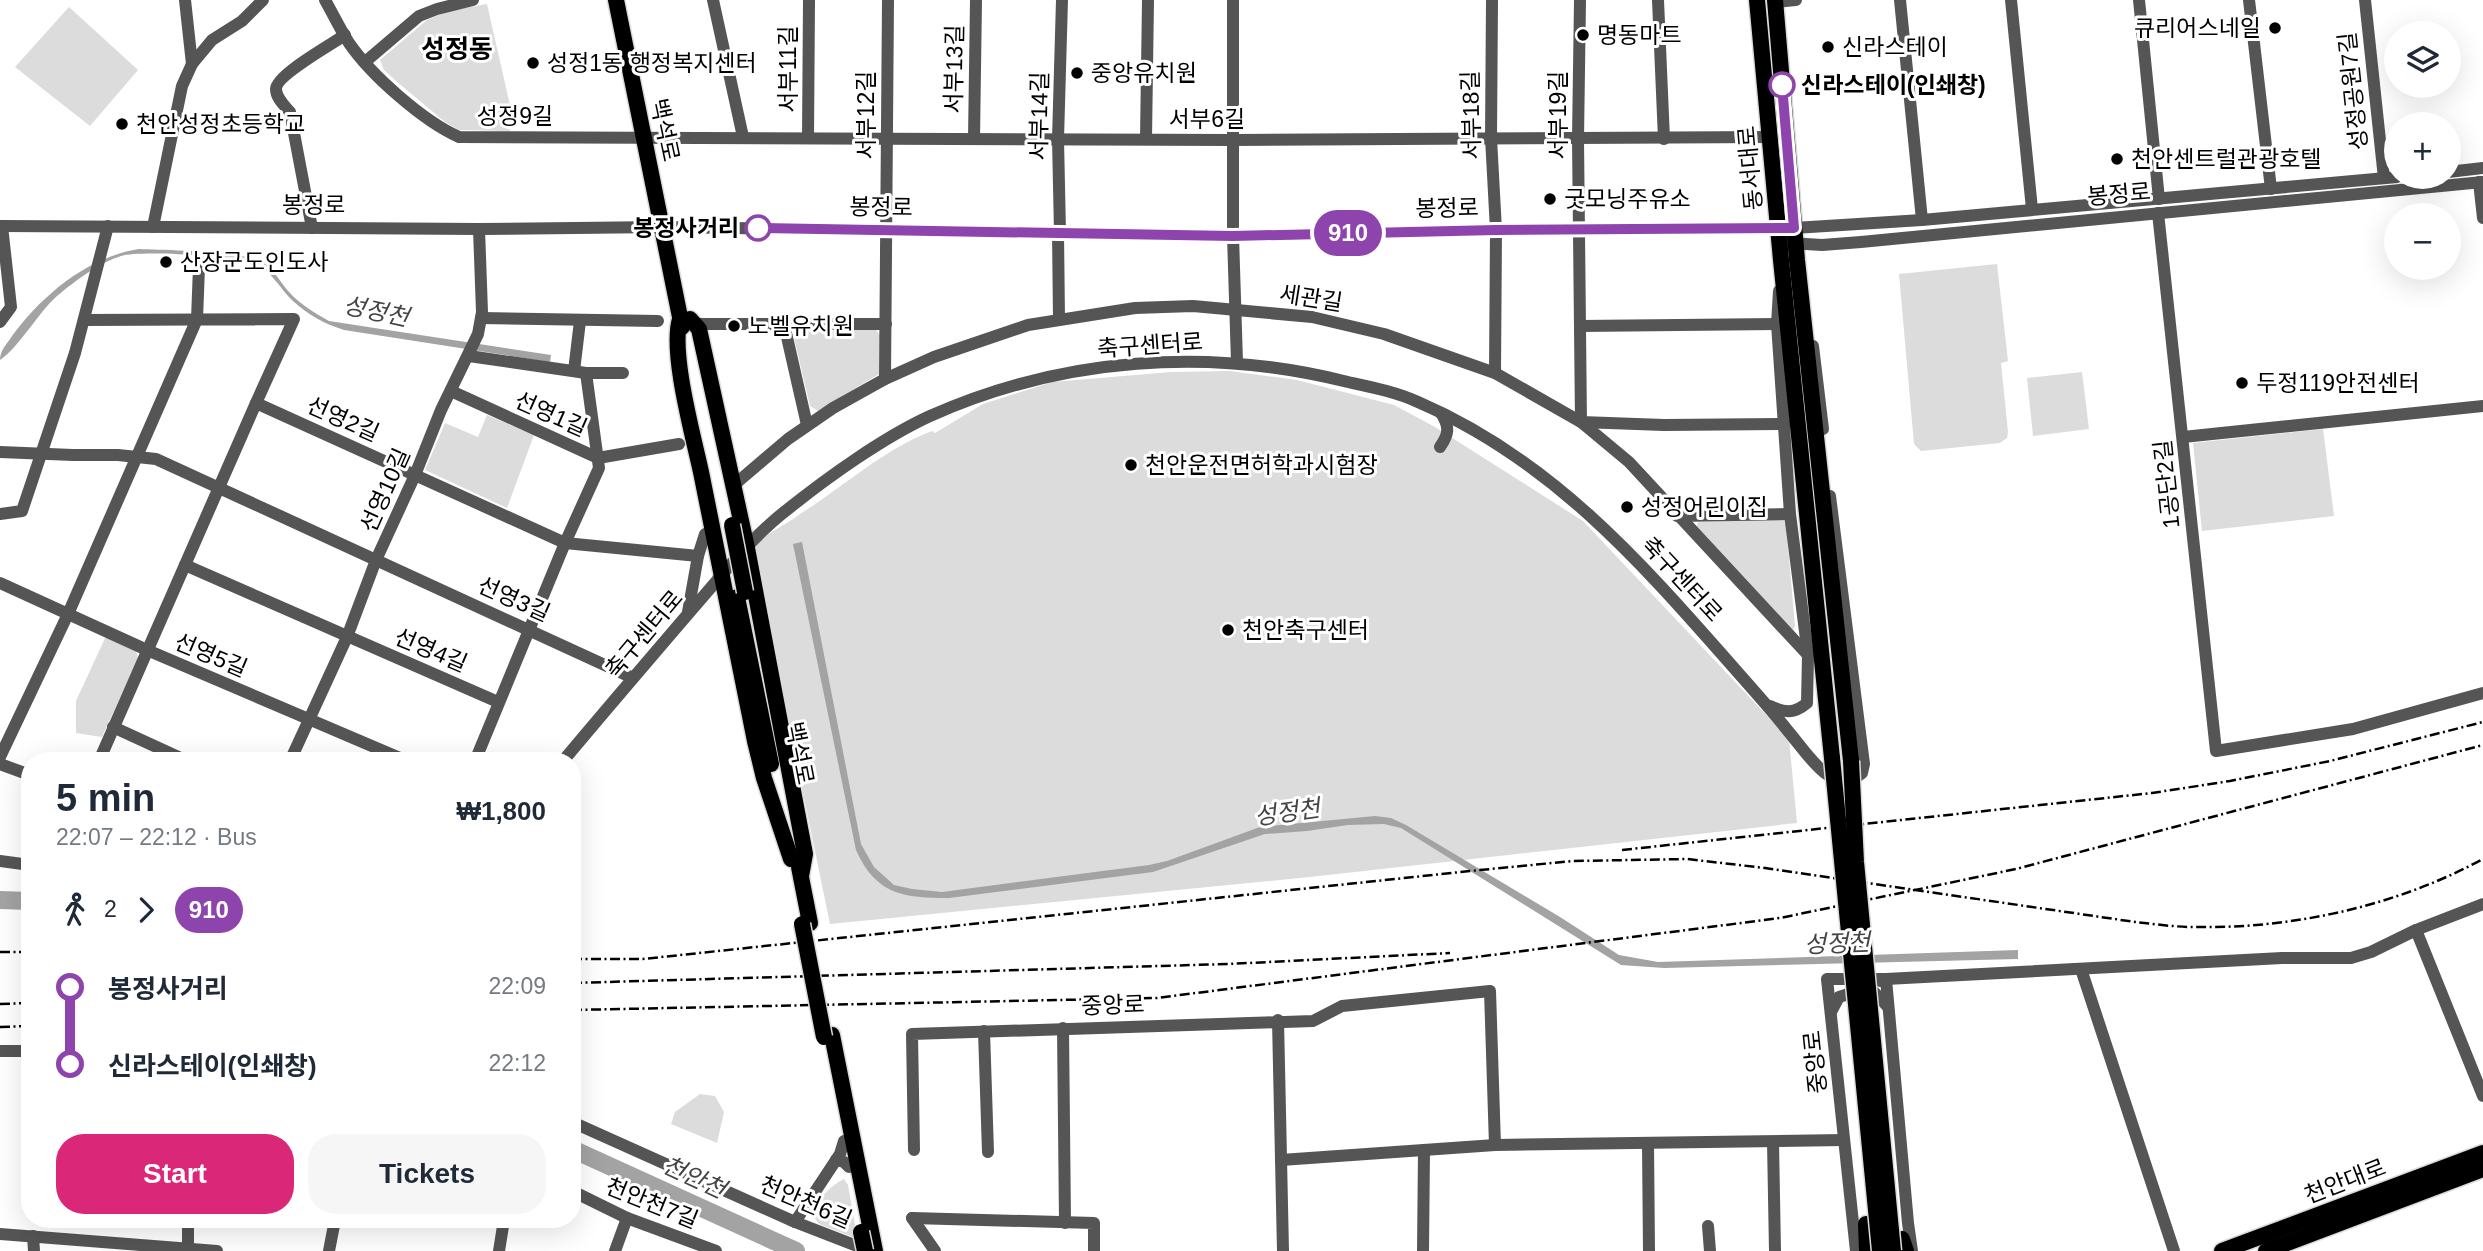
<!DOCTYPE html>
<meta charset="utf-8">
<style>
body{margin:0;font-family:Arial,"Noto Sans KR",sans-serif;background:#f6f6f7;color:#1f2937;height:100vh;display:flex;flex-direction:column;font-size:26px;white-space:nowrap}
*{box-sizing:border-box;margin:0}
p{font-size:23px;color:#747a83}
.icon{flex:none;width:38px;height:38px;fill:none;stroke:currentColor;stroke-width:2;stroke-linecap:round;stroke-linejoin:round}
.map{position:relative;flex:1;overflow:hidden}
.panel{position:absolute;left:21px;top:752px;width:560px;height:476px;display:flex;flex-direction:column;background:#fff;border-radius:28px;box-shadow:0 7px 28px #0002}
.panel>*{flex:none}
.badge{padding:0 14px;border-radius:23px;font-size:24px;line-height:46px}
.buttons{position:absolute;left:2384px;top:21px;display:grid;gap:14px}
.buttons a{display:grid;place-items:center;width:77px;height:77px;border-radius:50%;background:#fff;box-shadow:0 7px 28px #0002;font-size:35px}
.map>.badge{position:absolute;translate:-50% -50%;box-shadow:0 0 0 4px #fff}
.legs{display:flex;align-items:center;gap:10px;height:77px;padding:0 35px;font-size:23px}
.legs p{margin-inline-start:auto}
.head{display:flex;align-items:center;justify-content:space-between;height:119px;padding:0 35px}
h1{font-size:38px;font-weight:600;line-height:52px}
.cta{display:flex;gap:14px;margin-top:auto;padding:14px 35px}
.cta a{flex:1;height:80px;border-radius:28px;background:#db2777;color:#fff;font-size:28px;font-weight:600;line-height:80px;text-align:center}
.cta a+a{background:#f6f6f7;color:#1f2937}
ul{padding:0 35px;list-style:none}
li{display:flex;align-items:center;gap:24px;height:77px;font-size:26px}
li i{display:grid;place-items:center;width:10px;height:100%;margin:0 9px;background:currentColor}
li i::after{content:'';width:18px;height:18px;margin:-9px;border:5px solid;border-radius:50%;background:#fff}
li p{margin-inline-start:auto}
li:first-child i{background:linear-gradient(#0000 50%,currentColor 0)}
li:last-child i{background:linear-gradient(currentColor 50%,#0000 0)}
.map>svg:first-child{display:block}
.green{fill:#dcdcdc}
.water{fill:#a3a3a3}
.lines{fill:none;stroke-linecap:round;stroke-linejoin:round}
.river{stroke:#a3a3a3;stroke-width:18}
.major-casing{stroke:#dbdbdb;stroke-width:19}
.minor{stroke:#555;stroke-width:12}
.major{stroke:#000;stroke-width:16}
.rail{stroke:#000;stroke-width:2.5;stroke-dasharray:10 3.5 2 3.5;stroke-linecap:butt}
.major-bridge-casing{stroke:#dbdbdb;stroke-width:19;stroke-linecap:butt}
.major-bridge{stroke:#000;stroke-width:16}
.line-1-casing{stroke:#fff;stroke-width:16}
.line-1{stroke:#8e44ad;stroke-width:10}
.poi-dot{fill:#000;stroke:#fff;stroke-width:2.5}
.stop-1-dot{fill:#fff;stroke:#8e44ad;stroke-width:3.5}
.labels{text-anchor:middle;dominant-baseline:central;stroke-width:6;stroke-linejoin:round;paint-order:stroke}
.poi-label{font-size:23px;fill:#000;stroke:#fff;text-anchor:start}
.street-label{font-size:23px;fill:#000;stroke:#fff}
.stop-label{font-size:23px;font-weight:bold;fill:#000;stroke:#fff;text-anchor:start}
.water-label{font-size:24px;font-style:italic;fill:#444;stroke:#fff}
.quarter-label{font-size:26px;font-weight:bold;fill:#000;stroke:#fff}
</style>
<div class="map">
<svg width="2483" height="1251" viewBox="0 0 2483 1251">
<rect width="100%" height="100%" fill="#fff"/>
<!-- green -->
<g class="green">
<polygon points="487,4 514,123 509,131 459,130 445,122 396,81 384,70 380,60 427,20 448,11"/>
<polygon points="69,7 138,70 90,126 15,67"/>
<polygon points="1997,264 2008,361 2001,363 2008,432 2007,438 2000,443 1921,451 1914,444 1899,274"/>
<polygon points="801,329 876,330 880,335 879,374 818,411 810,406 794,338"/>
<path d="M1230 371 1297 380 1394 405 1435 427 1583 521 1789 739 1797 823 1310 877 830 924 752 544C769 533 787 524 803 512 846 485 884 449 932 431L935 433 983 404 1052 382 1171 372Z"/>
<polygon points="2082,372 2089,429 2033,436 2027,378"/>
<polygon points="487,415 534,435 507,508 425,470 445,423 478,437"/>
<polygon points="2323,429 2334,516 2202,531 2193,443"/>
<polygon points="1784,519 1786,524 1795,626 1793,630 1696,529 1698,522"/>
<polygon points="106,636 136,650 138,658 102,737 76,733 76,701"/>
<polygon points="700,1094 715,1096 724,1112 717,1143 671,1124 675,1112"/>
<path d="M844 1179 848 1185 857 1236 855 1238 819 1224 811 1213C817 1200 831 1185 844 1179Z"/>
</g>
<!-- water -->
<g class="water">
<path d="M139 249C164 250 246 251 264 263 274 270 281 283 289 292 301 305 315 313 329 321L551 355 550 362 344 330C325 324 308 315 293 301 281 290 271 270 255 264 236 256 141 250 121 256 99 263 75 281 57 296 38 313 19 347 0 360 0 350 7 344 12 336 42 295 88 257 139 249Z"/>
<path d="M802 542 861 844 874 867 894 885 912 889 942 892 1149 865 1167 861 1260 827 1375 816 1391 818 1406 825 1560 917 1619 955 1658 962 2018 950V959L1664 968 1621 965 1401 828 1384 824 1348 825 1307 831 1265 834 1153 872 949 898C904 898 876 895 856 850L793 544Z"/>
</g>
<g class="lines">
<!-- river -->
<g class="river">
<polyline points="0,900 30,901"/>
<polyline points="572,1149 796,1251"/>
</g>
<!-- major casing -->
<g class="major-casing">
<g id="major">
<polyline points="616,0 682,327"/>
<polyline points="1757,0 1781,260 1832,758"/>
<polyline points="1775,0 1797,260 1851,761"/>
<path d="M680 319C670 352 693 435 701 472 719 561 737 651 755 741L764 778 791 859"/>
<polyline points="690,319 699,329 747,548 805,854 801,876"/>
<polyline points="737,597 771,764"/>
<polyline points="799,867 810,923"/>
<polyline points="832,1035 875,1251"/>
<polyline points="1866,1224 1867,1251"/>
<polyline points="1902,1239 1906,1251"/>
<polyline points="2222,1251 2483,1153"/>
<polyline points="2266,1251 2483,1169"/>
</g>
</g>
<!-- minor -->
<g class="minor">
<polyline points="185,0 192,64"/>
<path d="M325 0C333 14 340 29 349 43 371 75 423 121 459 137L1233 140 1770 137"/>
<polyline points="713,0 743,137"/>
<polyline points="1233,0 1233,236 1237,362"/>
<polyline points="1492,0 1491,138 1496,230 1495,373"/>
<polyline points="1580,0 1578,139 1581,422 1664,425 1785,424"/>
<polyline points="1658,0 1664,139"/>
<polyline points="1900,0 1922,220"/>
<polyline points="2011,0 2032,209"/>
<polyline points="2139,0 2159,199"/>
<polyline points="2249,0 2271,189"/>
<polyline points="2365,0 2384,178"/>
<polyline points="1775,2 1796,0"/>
<polyline points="365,62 419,16 437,9 473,0"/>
<polyline points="808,138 809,0"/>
<polyline points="974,139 976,0"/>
<polyline points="1146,139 1148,0"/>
<polyline points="2448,172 2483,168"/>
<polyline points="2479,182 2483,218"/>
<polyline points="2158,213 2216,751 2353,729 2483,693"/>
<polyline points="0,226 479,229 662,227 1233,236 1496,230 1779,230"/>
<polyline points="153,227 182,86 192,64 212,40 242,21 263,0"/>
<path d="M312 228 290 112C284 105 276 98 276 89 276 75 332 44 345 35"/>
<polyline points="1794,228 1922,220 2397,177"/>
<polyline points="1058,233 1059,319"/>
<polyline points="1060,233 1058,139 1062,0"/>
<polyline points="1790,243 1822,245 1861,242 2483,182"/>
<polyline points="481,318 658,321"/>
<polyline points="84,320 294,319 256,403 565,543 698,556"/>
<polyline points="0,322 11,307 2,226"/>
<polyline points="696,324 886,324"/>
<polyline points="784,324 807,425"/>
<polyline points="1580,326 1777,324"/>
<polyline points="1813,346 1823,429"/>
<polyline points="469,356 586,373 623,373"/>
<polyline points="574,371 580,321"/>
<polyline points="885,379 888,0"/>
<polyline points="451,391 598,458 679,444"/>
<polyline points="2183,437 2483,406"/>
<path d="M1440 447C1449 434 1450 427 1441 413"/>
<polyline points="0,452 73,455 118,455 156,459 633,678"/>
<polyline points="734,485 788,439 833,408 885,379 934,357 1028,325 1135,308 1193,306 1312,317 1384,334 1495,373 1581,422 1629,462 1808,655"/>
<polyline points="0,514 22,511 75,353 108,226"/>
<polyline points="1677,516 1790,514"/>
<polyline points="185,565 498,702"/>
<polyline points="0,583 147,650 407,761"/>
<polyline points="688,612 698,556 705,534"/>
<path d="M1770 706C1785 713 1794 714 1807 703L1808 655 1790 514 1777 324 1779 291"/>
<polyline points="113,727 187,761"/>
<polyline points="0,757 68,614 197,319 199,267"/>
<polyline points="99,761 256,403"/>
<polyline points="290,761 347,637 376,560 415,475 441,410 478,334 482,312 479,229"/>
<polyline points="475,761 565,543 599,468 586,373"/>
<path d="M563 761C604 712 646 663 688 614 720 578 750 538 788 509 828 477 884 437 930 416 1062 357 1209 347 1348 382 1371 387 1396 392 1418 402 1555 461 1645 567 1741 676 1757 694 1773 712 1788 731 1800 745 1811 762 1825 773 1836 782 1852 782 1862 773L1864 764 1830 496"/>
<polyline points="0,764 30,775"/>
<polyline points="0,861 30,865"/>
<polyline points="2416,930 2483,1096"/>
<polyline points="2081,969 2174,1251"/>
<polyline points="1880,981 1886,979 1908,1223 1912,1251"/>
<polyline points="1831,1012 1839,997 1861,990 1874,992 1888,1007"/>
<polyline points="1278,1020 1283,1251"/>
<polyline points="1063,1028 1065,1223"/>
<polyline points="984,1031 988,1152"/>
<polyline points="0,1051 30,1051"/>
<polyline points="572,1122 795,1222 870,1251"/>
<polyline points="1773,1142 1775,1251"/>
<polyline points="1648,1145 1649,1251"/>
<polyline points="914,1150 912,1034 1313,1021 1342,1006 1490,991 1495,1145"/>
<polyline points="836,1160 844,1162 849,1167"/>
<polyline points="1281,1160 1495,1145 1844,1140"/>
<polyline points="572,1191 627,1218 716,1251"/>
<polyline points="912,1218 1094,1223 1094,1251"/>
<polyline points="912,1218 935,1251"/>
<polyline points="795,1222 840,1154 844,1141"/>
<polyline points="1708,1226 1710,1251"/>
<polyline points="0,1234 217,1251"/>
<polyline points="33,1236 34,1251"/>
<polyline points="188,1251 188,1220"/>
<polyline points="329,1251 335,1220"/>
<polyline points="499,1251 504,1220"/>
<polyline points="615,1251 627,1218"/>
<polyline points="1423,1251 1424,1150"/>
<polyline points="1856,1251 1827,979 1886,979 2282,958 2351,958 2371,952 2416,930 2483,904"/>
</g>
<!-- major -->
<use href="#major" class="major"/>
<!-- rail -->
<g class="rail">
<polyline points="1622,850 2152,793 2230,781 2330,761 2483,722"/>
<polyline points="0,952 30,952"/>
<path d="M572 959H643L1470 871 1573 861 1687 859 1765 868 2135 922C2154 924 2174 927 2194 927 2293 929 2396 906 2483 859"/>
<polyline points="572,983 1228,964 1450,953"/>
<polyline points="0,1004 30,1003"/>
<polyline points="572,1010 1157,998 1780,918 2016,869 2483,745"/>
<polyline points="0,1027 30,1026"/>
</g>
<!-- major-bridge casing -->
<g class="major-bridge-casing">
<g id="major-bridge">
<polyline points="732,525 745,592"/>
<polyline points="1832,758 1880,1251"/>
<polyline points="1851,761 1856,862 1893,1251"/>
<polyline points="802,924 824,1037"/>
<polyline points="861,1232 865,1251"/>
</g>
</g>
<!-- major-bridge -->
<use href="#major-bridge" class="major-bridge"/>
</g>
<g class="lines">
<!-- line-1 casing -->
<g class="line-1-casing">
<polyline id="line-1" points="758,228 1233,236 1496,230 1794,228 1782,85"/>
</g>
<!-- line-1 -->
<use href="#line-1" class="line-1"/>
</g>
<!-- markers -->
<g class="poi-dot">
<circle cx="2275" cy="28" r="7"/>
<circle cx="1583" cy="35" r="7"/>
<circle cx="1828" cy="47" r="7"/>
<circle cx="533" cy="63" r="7"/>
<circle cx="1077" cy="73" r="7"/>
<circle cx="122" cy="124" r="7"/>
<circle cx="2117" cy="159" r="7"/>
<circle cx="1550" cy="199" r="7"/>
<circle cx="166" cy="262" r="7"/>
<circle cx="734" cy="326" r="7"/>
<circle cx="2242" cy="383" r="7"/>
<circle cx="1131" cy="465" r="7"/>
<circle cx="1627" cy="507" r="7"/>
<circle cx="1228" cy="630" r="7"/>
</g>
<g class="stop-1-dot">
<circle cx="1782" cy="85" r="12"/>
<circle cx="758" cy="228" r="12"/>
</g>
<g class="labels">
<!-- poi labels -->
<g class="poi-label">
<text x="2261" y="28" text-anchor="end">큐리어스네일</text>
<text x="1597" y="35">명동마트</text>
<text x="1842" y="47">신라스테이</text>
<text x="547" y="63">성정1동 행정복지센터</text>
<text x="1091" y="73">중앙유치원</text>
<text x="136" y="124">천안성정초등학교</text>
<text x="2131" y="159">천안센트럴관광호텔</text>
<text x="1564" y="199">굿모닝주유소</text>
<text x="180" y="262">산장군도인도사</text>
<text x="748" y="326">노벨유치원</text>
<text x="2256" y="383">두정119안전센터</text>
<text x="1145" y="465">천안운전면허학과시험장</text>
<text x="1641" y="507">성정어린이집</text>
<text x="1242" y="630">천안축구센터</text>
</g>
<!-- street labels -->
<g class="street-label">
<text transform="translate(788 69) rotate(-90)">서부11길</text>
<text transform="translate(954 69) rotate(-89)">서부13길</text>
<text transform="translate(2353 91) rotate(-96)">성정공원7길</text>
<text transform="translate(866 115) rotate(-90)">서부12길</text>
<text transform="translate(1471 115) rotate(-91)">서부18길</text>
<text transform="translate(1558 115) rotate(-90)">서부19길</text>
<text x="515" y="116">성정9길</text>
<text transform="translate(1039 116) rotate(-89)">서부14길</text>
<text x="1207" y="119">서부6길</text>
<text transform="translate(665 130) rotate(78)">백석로</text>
<text transform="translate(1750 168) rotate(-95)">동서대로</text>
<text transform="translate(2119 194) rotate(-5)">봉정로</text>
<text x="314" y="205">봉정로</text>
<text transform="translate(881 207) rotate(1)">봉정로</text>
<text transform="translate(1447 208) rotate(-1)">봉정로</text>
<text transform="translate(1311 298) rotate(9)">세관길</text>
<text transform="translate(1150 345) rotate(-4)">축구센터로</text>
<text transform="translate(551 414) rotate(24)">선영1길</text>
<text transform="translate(343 419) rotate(24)">선영2길</text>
<text transform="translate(2167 484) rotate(-96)">1공단2길</text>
<text transform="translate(385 490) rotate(-66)">선영10길</text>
<text transform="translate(1682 579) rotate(47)">축구센터로</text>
<text transform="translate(514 599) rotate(24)">선영3길</text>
<text transform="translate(644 634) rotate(-50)">축구센터로</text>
<text transform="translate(431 650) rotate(23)">선영4길</text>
<text transform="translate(211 655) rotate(23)">선영5길</text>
<text transform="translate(800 753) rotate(79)">백석로</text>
<text transform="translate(1113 1005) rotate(-2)">중앙로</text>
<text transform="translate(1815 1062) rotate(-96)">중앙로</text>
<text transform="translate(2345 1181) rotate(-21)">천안대로</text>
<text transform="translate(806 1202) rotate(23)">천안천6길</text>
<text transform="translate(652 1203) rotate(22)">천안천7길</text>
</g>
<!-- stop labels -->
<g class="stop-label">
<text x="1801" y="85">신라스테이(인쇄창)</text>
<text x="739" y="228" text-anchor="end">봉정사거리</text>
</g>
<!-- water labels -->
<g class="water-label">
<text transform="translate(376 311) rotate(12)">성정천</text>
<text transform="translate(1287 812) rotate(-8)">성정천</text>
<text transform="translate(1837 943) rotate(-2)">성정천</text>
<text transform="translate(694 1177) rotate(25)">천안천</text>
</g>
<!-- quarter labels -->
<g class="quarter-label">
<text x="457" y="49">성정동</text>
</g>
</g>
</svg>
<div class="buttons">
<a><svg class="icon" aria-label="layers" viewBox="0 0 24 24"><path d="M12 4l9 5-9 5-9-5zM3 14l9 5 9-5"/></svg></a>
<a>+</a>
<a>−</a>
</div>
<b class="badge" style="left:1348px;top:233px;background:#8e44ad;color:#fff">910</b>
<section class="panel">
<div class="head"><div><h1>5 min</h1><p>22:07 – 22:12 · Bus</p></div><b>₩1,800</b></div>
<div class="legs"><svg class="icon" aria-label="walk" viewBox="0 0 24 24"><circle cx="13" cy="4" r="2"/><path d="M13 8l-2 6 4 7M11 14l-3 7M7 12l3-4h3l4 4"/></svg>2<svg class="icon" aria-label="forward" viewBox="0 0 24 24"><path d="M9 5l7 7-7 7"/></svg><b class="badge" style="background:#8e44ad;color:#fff">910</b></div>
<ul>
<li><i style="color:#8e44ad"></i><b>봉정사거리</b><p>22:09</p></li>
<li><i style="color:#8e44ad"></i><b>신라스테이(인쇄창)</b><p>22:12</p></li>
</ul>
<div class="cta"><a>Start</a><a>Tickets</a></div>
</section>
</div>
